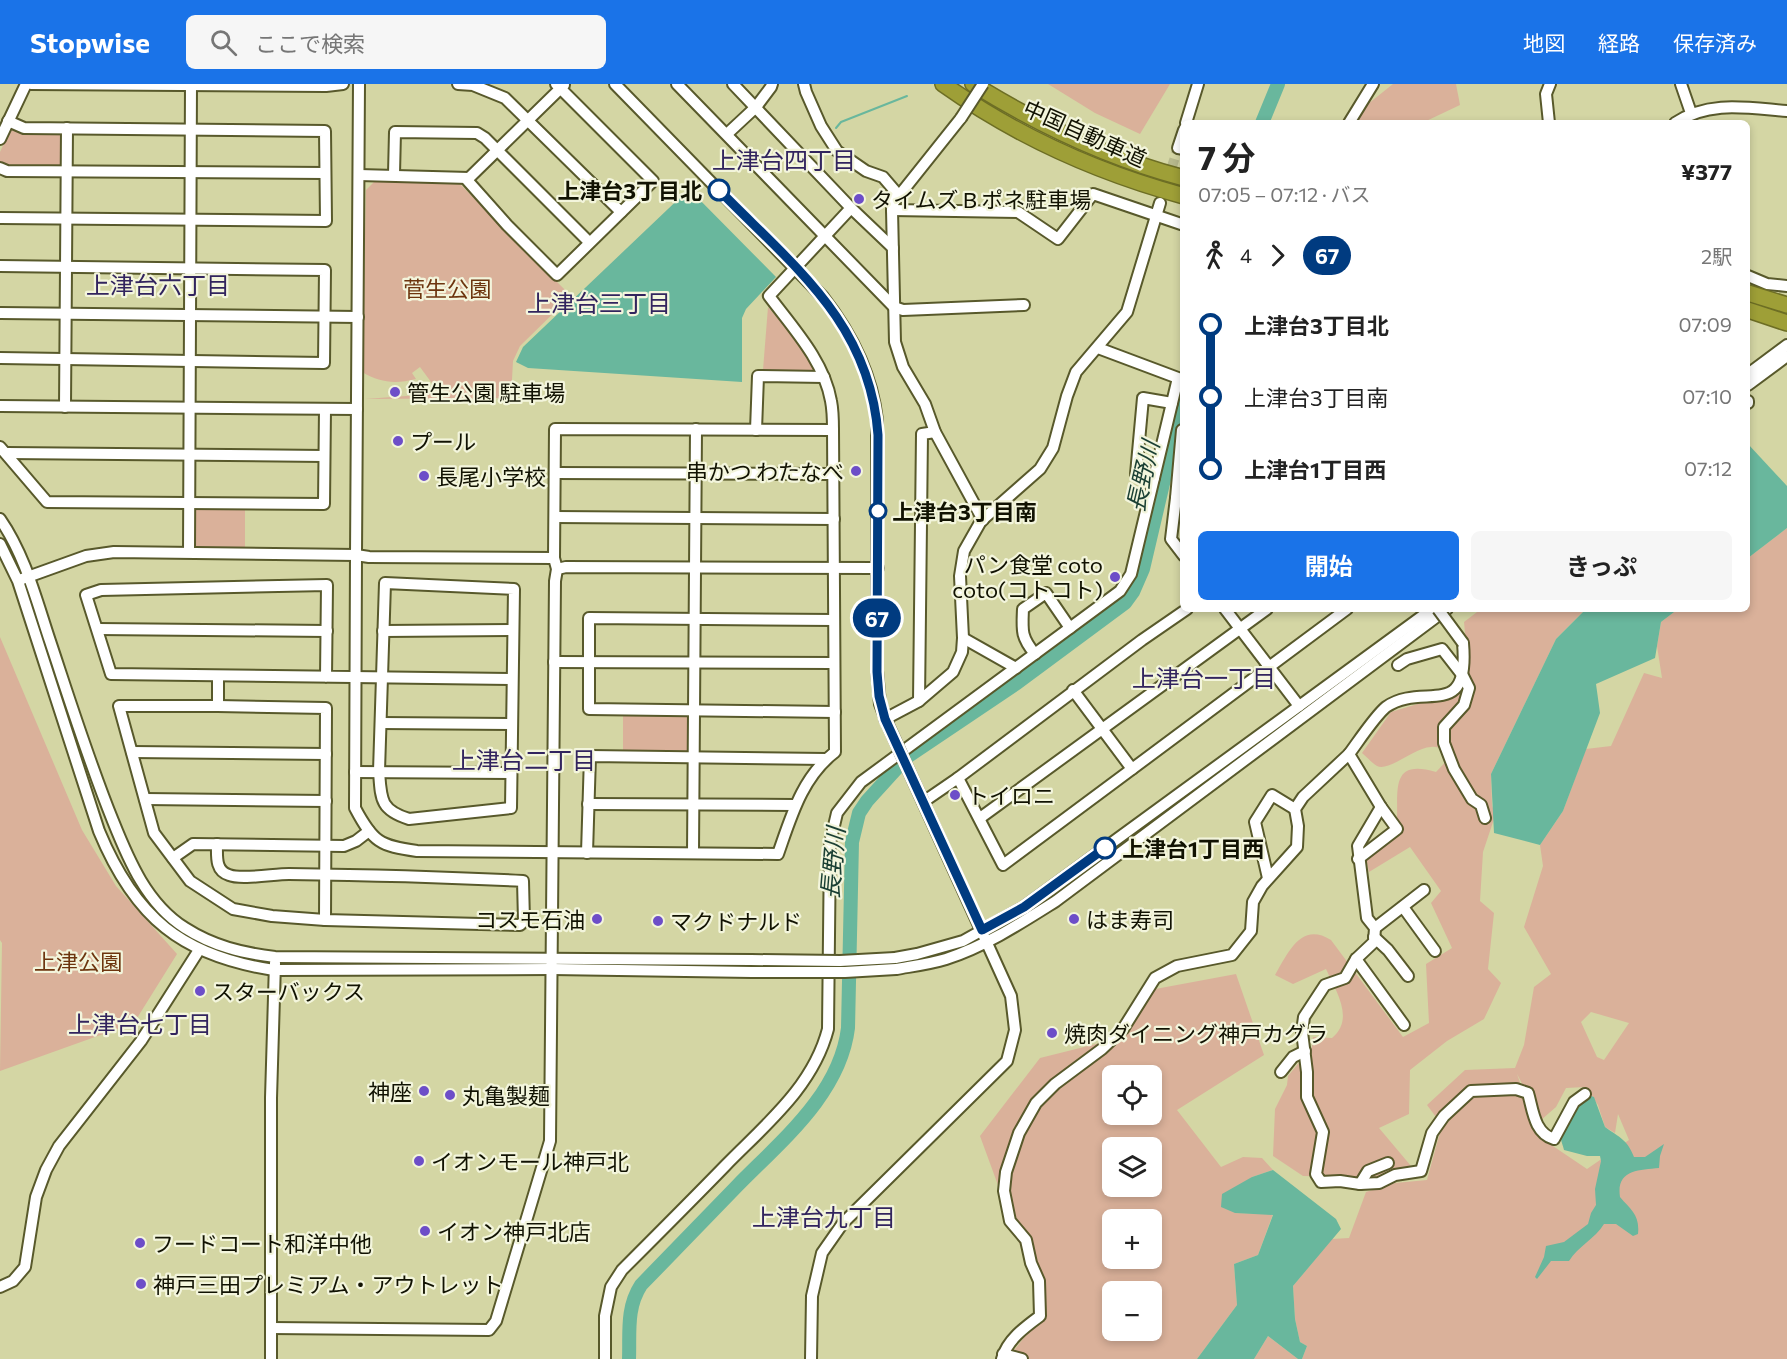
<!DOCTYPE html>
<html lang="ja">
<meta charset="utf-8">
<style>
body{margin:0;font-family:Commissioner,"Noto Sans JP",sans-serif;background:#f6f6f6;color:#222;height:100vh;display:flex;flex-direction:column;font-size:22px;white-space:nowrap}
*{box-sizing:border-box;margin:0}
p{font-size:20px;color:#767676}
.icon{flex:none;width:33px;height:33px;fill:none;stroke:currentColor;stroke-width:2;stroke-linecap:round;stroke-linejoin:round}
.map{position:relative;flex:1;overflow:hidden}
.sheet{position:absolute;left:1180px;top:36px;width:570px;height:492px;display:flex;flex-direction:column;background:#fff;border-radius:9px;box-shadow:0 3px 9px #0003}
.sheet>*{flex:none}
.badge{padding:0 12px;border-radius:20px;font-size:21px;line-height:39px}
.controls{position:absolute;left:1102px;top:981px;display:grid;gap:12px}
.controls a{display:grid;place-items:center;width:60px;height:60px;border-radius:9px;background:#fff;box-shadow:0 3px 9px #0003;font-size:30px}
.map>.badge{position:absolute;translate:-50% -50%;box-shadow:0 0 0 3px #fff}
.legs{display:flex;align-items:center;gap:9px;height:66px;padding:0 18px;font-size:20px}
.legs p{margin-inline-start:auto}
.headline{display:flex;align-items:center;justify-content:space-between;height:102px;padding:0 18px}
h1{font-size:33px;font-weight:700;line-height:45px}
.action{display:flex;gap:12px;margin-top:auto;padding:12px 18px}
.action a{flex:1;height:69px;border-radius:9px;background:#1a73e8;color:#fff;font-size:24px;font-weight:700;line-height:69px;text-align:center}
.action a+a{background:#f6f6f6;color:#222}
ul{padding:0 18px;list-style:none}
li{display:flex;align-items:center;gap:21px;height:72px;font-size:22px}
li i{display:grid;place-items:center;width:9px;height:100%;margin:0 8px;background:currentColor}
li i::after{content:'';width:15px;height:15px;margin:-8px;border:4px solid;border-radius:50%;background:#fff}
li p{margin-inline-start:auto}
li:first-child i{background:linear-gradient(#0000 50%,currentColor 0)}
li:last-child i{background:linear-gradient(currentColor 50%,#0000 0)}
header{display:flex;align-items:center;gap:36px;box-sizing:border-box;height:84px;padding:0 30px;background:#1a73e8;color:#fff}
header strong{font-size:28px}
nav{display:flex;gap:33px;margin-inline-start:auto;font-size:21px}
.search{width:420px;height:54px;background:#f6f6f6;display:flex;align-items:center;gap:15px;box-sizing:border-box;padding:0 21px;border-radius:9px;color:#767676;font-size:22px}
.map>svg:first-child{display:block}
.green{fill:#dab19a;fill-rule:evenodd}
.water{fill:#69b79d}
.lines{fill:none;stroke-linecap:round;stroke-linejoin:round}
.stream{stroke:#69b79d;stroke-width:2}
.river{stroke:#69b79d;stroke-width:14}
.minor-tunnel{stroke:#b7b98c;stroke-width:10;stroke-dasharray:10 5;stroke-linecap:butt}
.minor-casing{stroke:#58592b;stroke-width:14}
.highway-casing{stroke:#6d6e24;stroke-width:18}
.minor{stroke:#fff;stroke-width:10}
.highway{stroke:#9e9f37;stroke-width:15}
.minor-bridge-casing{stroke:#58592b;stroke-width:14;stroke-linecap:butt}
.minor-bridge{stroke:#fff;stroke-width:10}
.line-1-casing{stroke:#fff;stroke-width:14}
.line-1{stroke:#003b80;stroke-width:9}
.stop-1-dot{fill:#fff;stroke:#003b80;stroke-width:3}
.poi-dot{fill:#6d4ec8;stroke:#f3f5dc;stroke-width:2}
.labels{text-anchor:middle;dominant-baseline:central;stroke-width:4.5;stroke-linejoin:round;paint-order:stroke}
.street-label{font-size:22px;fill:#111202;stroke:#f3f5dc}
.stop-label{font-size:22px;font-weight:bold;fill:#111202;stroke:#f3f5dc;text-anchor:start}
.poi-label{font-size:22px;fill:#111202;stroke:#f3f5dc;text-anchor:start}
.park-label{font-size:22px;fill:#6d350e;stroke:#f3f5dc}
.neighbourhood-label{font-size:24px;fill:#32245e;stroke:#f3f5dc}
.water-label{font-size:24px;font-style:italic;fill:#1a3f33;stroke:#f3f5dc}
</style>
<header>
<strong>Stopwise</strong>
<div class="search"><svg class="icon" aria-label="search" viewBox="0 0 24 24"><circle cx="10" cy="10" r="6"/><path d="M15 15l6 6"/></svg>ここで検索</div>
<nav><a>地図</a><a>経路</a><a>保存済み</a></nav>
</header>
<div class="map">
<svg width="1787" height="1275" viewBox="0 0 1787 1275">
<rect width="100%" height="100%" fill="#d4d6a4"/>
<!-- green -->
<g class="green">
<polygon points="1048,0 1170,0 1140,50 1095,29"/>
<polygon points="1393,0 1456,0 1460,21 1422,39 1356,39 1368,20"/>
<polygon points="11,44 22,48 60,48 63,51 62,82 8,85 0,80 0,68"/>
<path d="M374 98H458L571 212 520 262 513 277 511 314 365 315 420 311 434 302 420 283 412 289 416 295C395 300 381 299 362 288L366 106Z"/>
<polygon points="768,223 793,252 815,287 763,286"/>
<polygon points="194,422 245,423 245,463 193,463"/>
<path d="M1787 444V1275H1302L1307 1262 1300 1258 1295 1235 1293 1202 1332 1155 1349 1154 1366 1108 1395 1099 1427 1096 1442 1041 1427 1021 1465 986 1515 984 1524 961 1534 903 1551 890 1524 843 1543 782 1540 761 1563 727 1586 665 1611 662 1644 589 1662 594 1657 562 1661 538 1678 525H1748V474ZM1591 928 1629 939 1604 976 1597 973 1581 938ZM1517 990 1541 1036 1556 1023 1566 1004 1585 1003 1598 1021 1605 1043 1615 1049 1618 1030 1629 1056 1587 1085 1544 1056 1534 1038Z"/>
<path d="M1481 525H1586L1556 555 1491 690 1492 721 1495 732 1483 768 1480 817 1494 829 1488 885 1501 899 1484 935 1447 957 1410 986 1409 1030 1379 1044 1411 1082 1374 1093 1303 1092 1273 1072 1275 1025 1287 1001 1288 992 1312 963 1313 953 1332 954C1355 935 1336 907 1326 885L1293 900 1275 891C1288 869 1301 837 1331 856L1403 953 1429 939 1426 880 1452 864 1431 819 1441 807 1410 763 1369 788 1364 765 1397 737C1398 704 1391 675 1436 688L1454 669C1447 667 1438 662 1431 663 1415 663 1389 688 1377 682 1372 679 1367 673 1362 669L1391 628 1421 619 1448 614 1469 592 1464 538Z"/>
<polygon points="0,553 82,746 116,802 177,870 134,939 0,987 2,859 0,856"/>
<polygon points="623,628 692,629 691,671 623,669"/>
<path d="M1236 890 1264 971 1177 1026 1221 1083 1243 1073 1262 1074 1273 1086 1252 1093 1235 1129 1273 1130 1258 1171 1234 1180 1237 1221 1197 1275H1007L1031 1245 1039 1213 980 1052 1040 974 1116 955 1150 906ZM1113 992H1152V1030H1113ZM1113 1064H1152V1102H1113ZM1113 1136H1152V1174H1113ZM1113 1208H1152V1246H1113Z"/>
<polygon points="1268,1252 1298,1275 1254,1275"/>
</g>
<!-- water -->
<g class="water">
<polygon points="689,105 776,193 746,225 742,234 742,298 528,284 516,278 523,263"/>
<polygon points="1748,360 1787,402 1787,444 1748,474"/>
<polygon points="1586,525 1678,525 1661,538 1655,574 1596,600 1600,629 1563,727 1540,761 1494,749 1491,690 1556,555"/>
<path d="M1588 1011 1594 1013 1605 1043C1620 1054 1627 1055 1634 1073H1645L1664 1060 1660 1072 1659 1084C1638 1086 1616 1086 1620 1113 1631 1126 1640 1131 1638 1150L1633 1152 1616 1140H1604C1595 1155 1578 1162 1569 1177H1551L1537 1195 1535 1193 1544 1173 1546 1162 1564 1158 1588 1140 1591 1129 1596 1121 1595 1105 1601 1077 1600 1072H1587L1564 1066C1563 1061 1560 1056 1561 1051 1563 1037 1579 1022 1588 1011Z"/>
<polygon points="1273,1086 1336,1135 1341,1145 1293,1202 1295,1235 1300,1258 1307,1262 1302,1275 1298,1275 1268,1252 1254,1275 1197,1275 1237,1221 1234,1180 1258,1171 1273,1131 1235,1129 1221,1123 1222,1110 1252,1093"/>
</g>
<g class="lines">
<!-- stream -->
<polyline class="stream" points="836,44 841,38 907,12"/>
<!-- river -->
<g class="river">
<polyline points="1262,39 1278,0"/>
<path d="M629 1275C630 1249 626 1224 641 1201 673 1168 705 1135 737 1102 781 1057 840 1010 848 944L852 758 859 729 867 717 907 673 1017 599 1125 519 1133 508 1143 485 1184 310"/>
</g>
<!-- minor-tunnel -->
<polyline class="minor-tunnel" points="1162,113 1178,64"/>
<!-- minor casing -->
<g class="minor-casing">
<g id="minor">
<polyline points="31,0 326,2 343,0"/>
<polyline points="458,0 473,1 505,14 621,128"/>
<path d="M615 0 823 213C851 249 872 290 877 336V587L880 620 888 641"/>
<polyline points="677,0 894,223 903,226 1024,221"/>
<polyline points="804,0 806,8 821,42 837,67 866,87 883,93 895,107 892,126 895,258 903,283 925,320 935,348 983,436"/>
<polyline points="1681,0 1691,29"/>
<polyline points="1186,39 1198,0"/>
<polyline points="1349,39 1373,0"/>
<polyline points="1549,39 1546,10 1550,0"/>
<path d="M1675 39C1709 16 1748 24 1787 27"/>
<polyline points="1184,46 1178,64 1184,65"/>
<polyline points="727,50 756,23 771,3 772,0"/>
<polyline points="0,55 26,0"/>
<polyline points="0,84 7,87 325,89"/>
<polyline points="394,90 395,48 477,49 485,54 589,158"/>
<polyline points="359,91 469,94 564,1"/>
<polyline points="469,94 467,96 507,141 557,191 653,97 556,0"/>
<polyline points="894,118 961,34"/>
<polyline points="851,124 893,164"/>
<polyline points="892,126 1018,128 1058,155 1093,110 1184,141"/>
<polyline points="0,134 326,137 325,47 24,44 8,37"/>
<polyline points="0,182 325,186 324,279 0,274"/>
<polyline points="1748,192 1767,200 1787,202"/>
<polyline points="0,229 358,233"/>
<polyline points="1748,290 1787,261"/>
<polyline points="1748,301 1787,272"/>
<polyline points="1748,317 1748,319"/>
<polyline points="0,322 357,325"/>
<polyline points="65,323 67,44"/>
<polyline points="756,346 758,292 824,293"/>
<polyline points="0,363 47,418 324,420 325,325"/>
<polyline points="7,369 324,372"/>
<polyline points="555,389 833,390"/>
<polyline points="1154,394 1136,390 1143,314 1172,319"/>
<polyline points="1184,409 1176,414 1171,455 1184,472"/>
<polyline points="1176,414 1182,346"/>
<polyline points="555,433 834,435"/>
<path d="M0 435C25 471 36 515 50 557 70 617 89 678 113 737 129 777 147 820 185 844 213 862 242 869 275 873L751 876"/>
<path d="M0 460 18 497 99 747C135 834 182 872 274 886L552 885 752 888"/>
<polyline points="189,468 191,0"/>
<path d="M554 474 369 473 356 471 355 724C373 758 380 762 417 767L778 770C791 733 802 693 835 668L833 346C833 337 833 327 831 317 824 277 793 244 769 212L851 124 733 0"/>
<polyline points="557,485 566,483 878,484"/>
<polyline points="22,495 86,472 114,468 356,471 359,0"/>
<path d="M385 499 514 505 511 724 409 735C380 726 381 715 379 687Z"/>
<polyline points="1187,525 1142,556 958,694 1003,781 1347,525"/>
<polyline points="1225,525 1299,622"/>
<polyline points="834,536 589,534 589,625 835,628"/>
<polyline points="98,545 327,547"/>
<polyline points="383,547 513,546"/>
<polyline points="963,554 1016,584"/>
<path d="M1035 570C1021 553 1022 547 1023 525L1046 509 1070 544"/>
<polyline points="554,578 834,579"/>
<polyline points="1398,581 1407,575 1442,565 1463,592 1469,604 1464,621 1444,643 1444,659 1454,685 1472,715 1481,721 1485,734"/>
<polyline points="326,593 327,501 101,506 86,511 111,590 512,595"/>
<polyline points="1073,606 1132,685"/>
<polyline points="919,617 922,350 935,348"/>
<polyline points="218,622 326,624 325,836"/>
<polyline points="885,635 919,617 953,588 962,568 963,554 960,492 964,467 981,437 1040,385 1053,364 1067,312 1076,288 1127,228 1160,119"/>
<polyline points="381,639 512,640"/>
<polyline points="132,668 326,670"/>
<polyline points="355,688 511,689"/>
<polyline points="145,715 326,717"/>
<polyline points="588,720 794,721"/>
<path d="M1381 723 1358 762 1367 834 1375 844 1374 858 1356 875 1345 894 1325 901 1304 933 1302 948 1307 988V1013L1323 1048 1316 1090 1321 1098 1340 1097 1360 1100 1379 1099 1395 1091 1421 1087 1432 1049 1444 1032 1471 1007 1516 1005 1528 1009C1533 1026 1534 1049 1554 1055L1574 1018 1585 1010"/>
<polyline points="980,734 1267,525"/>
<path d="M217 760C217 772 215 787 229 791 241 796 274 790 289 790 367 791 445 793 523 797L524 837 520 841 325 836 272 832 233 825 190 797 154 749 119 622H218V592"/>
<polyline points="587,769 590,672 826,675"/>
<polyline points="693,769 696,345"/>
<polyline points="173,774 193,760 344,762 356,757 369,747"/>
<path d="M1358 775 1397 745 1381 723 1349 670C1358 658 1375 632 1386 623 1423 597 1470 639 1463 559"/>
<polyline points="1268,794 1255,738 1272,711 1295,725"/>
<polyline points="1403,823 1435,867"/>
<polyline points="1375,844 1424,806"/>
<polyline points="1374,853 1388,866 1408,892"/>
<polyline points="895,874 917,870 963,857 1024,823 1432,525"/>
<polyline points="1356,875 1404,941"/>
<path d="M896 885C913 882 930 880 946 875 986 862 1021 839 1056 817L1447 525"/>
<polyline points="1281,988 1293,973 1305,967"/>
<polyline points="1360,1100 1368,1087 1388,1079"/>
<polyline points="0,1203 13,1197 25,1183 36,1113 46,1086 59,1062 141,957 199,866"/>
<polyline points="271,1244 489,1246 496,1237 550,1057 555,497 557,485 554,474 555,345 833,346"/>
<polyline points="1003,1270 1022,1275"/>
<polyline points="271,1275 271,1014 275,879"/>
<path d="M605 1275V1232L611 1203 622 1186C657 1151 691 1117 725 1082 765 1041 813 1003 828 945L830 759 837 729 861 698 1120 507 1131 490 1178 294 1098 264"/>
<polyline points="811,1275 812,1212 822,1169 843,1139 1007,977 1015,946 1011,912 923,718 958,694"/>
<path d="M1002 1275C1007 1256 1025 1243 1040 1232L1039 1197 1031 1179 1026 1156 1010 1137 1004 1107 1006 1088 1019 1049 1036 1019 1055 1000 1102 965 1123 945 1155 894 1177 882 1232 871 1251 847 1253 818 1262 802 1297 763 1298 742 1295 725 1303 713 1349 670"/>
</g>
</g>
<!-- highway casing -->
<g class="highway-casing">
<g id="highway">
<path d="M943 0C1015 51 1099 89 1184 112"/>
<path d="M973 0C1039 41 1108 74 1184 94"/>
<polyline points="1748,209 1787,221"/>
<polyline points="1748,226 1787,239"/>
</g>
</g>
<!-- minor -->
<use href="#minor" class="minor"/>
<!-- highway -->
<use href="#highway" class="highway"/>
<!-- minor-bridge casing -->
<g class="minor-bridge-casing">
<g id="minor-bridge">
<polyline points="961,34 983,0"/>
<polyline points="1438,525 1463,559"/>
<polyline points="888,641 923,718"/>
<polyline points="751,876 840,877 895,874"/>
<polyline points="752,888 845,888 896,885"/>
</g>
</g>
<!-- minor-bridge -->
<use href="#minor-bridge" class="minor-bridge"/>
</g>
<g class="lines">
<!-- line-1 casing -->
<g class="line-1-casing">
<path id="line-1" d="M719 106C792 181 870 238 878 351L877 588 879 612 885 635 982 846 1024 823 1105 764"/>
</g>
<!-- line-1 -->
<use href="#line-1" class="line-1"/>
</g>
<!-- markers -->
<g class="stop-1-dot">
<circle cx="719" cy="106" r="10"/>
<circle cx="878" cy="427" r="8"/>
<circle cx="1105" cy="764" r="10"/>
</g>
<g class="poi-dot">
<circle cx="859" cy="115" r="6"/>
<circle cx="395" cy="308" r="6"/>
<circle cx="398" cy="357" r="6"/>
<circle cx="856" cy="387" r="6"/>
<circle cx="424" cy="392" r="6"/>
<circle cx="1115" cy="493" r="6"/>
<circle cx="955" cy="711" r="6"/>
<circle cx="597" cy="835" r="6"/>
<circle cx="1074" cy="835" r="6"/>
<circle cx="658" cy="837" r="6"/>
<circle cx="200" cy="907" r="6"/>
<circle cx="1052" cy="949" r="6"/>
<circle cx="424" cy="1007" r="6"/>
<circle cx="450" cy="1011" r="6"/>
<circle cx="419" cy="1077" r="6"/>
<circle cx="425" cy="1147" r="6"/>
<circle cx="140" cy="1159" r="6"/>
<circle cx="141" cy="1200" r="6"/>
</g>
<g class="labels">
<!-- street labels -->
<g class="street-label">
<text transform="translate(1085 49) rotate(24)">中国自動車道</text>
</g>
<!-- stop labels -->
<g class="stop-label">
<text x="702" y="106" text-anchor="end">上津台3丁目北</text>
<text x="892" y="427">上津台3丁目南</text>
<text x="1122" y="764">上津台1丁目西</text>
</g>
<!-- poi labels -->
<g class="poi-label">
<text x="871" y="115">タイムズ B ポネ駐車場</text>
<text x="407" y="308">管生公園 駐車場</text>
<text x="410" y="357">プール</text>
<text x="844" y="387" text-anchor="end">串かつ わたなべ</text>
<text x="436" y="392">長尾小学校</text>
<text x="1103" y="480" text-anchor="end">パン食堂 coto<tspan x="1103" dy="25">coto(コトコト)</tspan></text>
<text x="967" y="711">トイロニ</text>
<text x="585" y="835" text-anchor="end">コスモ石油</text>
<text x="1086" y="835">はま寿司</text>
<text x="670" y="837">マクドナルド</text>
<text x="212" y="907">スターバックス</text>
<text x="1064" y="949">焼肉ダイニング神戸カグラ</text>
<text x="412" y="1007" text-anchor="end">神座</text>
<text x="462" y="1011">丸亀製麺</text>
<text x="431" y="1077">イオンモール神戸北</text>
<text x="437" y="1147">イオン神戸北店</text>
<text x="152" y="1159">フードコート和洋中他</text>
<text x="153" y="1200">神戸三田プレミアム・アウトレット</text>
</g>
<!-- park labels -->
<g class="park-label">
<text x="447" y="204">菅生公園</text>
<text x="78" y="877">上津公園</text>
</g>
<!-- neighbourhood labels -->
<g class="neighbourhood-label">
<text x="784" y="75">上津台四丁目</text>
<text x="158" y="200">上津台六丁目</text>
<text x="599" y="218">上津台三丁目</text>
<text x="1204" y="593">上津台一丁目</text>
<text x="524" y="675">上津台二丁目</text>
<text x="140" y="939">上津台七丁目</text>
<text x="824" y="1132">上津台九丁目</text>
</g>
<!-- water labels -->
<g class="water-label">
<text transform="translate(1142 392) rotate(-77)">長野川</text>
<text transform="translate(832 779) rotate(-85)">長野川</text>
</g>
</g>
</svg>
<div class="controls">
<a><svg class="icon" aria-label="locate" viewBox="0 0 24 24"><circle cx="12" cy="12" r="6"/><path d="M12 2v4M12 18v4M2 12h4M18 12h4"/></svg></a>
<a><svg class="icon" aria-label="layers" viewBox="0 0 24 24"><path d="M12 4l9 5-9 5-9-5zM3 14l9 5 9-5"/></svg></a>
<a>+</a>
<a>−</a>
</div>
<b class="badge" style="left:877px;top:534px;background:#003b80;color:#fff">67</b>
<section class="sheet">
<div class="headline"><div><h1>7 分</h1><p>07:05 – 07:12 · バス</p></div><b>¥377</b></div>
<div class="legs"><svg class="icon" aria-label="walk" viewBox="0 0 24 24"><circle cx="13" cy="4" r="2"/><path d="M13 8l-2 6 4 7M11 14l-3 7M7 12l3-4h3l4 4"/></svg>4<svg class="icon" aria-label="forward" viewBox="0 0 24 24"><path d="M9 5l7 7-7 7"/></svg><b class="badge" style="background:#003b80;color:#fff">67</b><p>2駅</p></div>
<ul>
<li><i style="color:#003b80"></i><b>上津台3丁目北</b><p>07:09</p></li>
<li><i style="color:#003b80"></i><span>上津台3丁目南</span><p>07:10</p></li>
<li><i style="color:#003b80"></i><b>上津台1丁目西</b><p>07:12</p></li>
</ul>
<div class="action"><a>開始</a><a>きっぷ</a></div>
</section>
</div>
